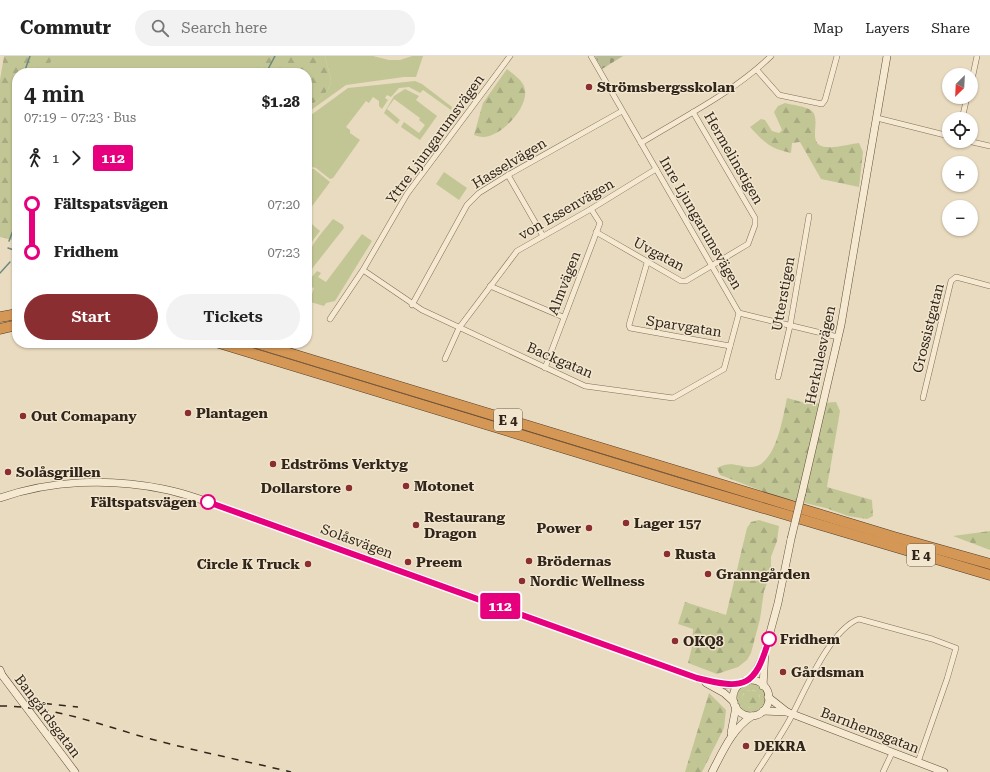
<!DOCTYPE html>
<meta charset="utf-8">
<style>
body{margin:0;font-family:"Roboto Serif",serif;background:#f2f2f2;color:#222;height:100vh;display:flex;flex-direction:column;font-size:15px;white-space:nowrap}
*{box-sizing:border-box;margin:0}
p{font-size:13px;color:#767676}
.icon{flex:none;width:22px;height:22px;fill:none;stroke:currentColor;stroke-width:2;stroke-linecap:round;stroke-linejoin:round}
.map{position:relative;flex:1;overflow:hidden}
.panel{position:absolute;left:12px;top:12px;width:300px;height:280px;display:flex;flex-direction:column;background:#fff;border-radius:16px;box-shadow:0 1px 3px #0004}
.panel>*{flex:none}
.badge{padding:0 8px;border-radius:3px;font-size:14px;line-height:26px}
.needle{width:26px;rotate:204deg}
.controls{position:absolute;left:942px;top:12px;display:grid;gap:8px}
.controls a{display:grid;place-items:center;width:36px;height:36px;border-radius:50%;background:#fff;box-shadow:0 1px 3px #0004;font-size:20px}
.map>.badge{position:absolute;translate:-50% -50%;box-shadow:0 0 0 2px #fff}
.legs{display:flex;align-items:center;gap:6px;height:44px;padding:0 12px;font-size:13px}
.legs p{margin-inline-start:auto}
.overview{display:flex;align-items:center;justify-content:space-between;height:68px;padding:0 12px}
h1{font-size:22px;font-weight:600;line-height:30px}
.button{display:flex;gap:8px;margin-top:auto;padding:8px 12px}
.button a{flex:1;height:46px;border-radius:24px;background:#8b2e32;color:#fff;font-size:16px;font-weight:600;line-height:46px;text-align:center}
.button a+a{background:#f2f2f2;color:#222}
ul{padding:0 12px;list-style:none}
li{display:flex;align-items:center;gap:14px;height:48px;font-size:15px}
li i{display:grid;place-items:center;width:6px;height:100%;margin:0 5px;background:currentColor}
li i::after{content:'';width:10px;height:10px;margin:-5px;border:3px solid;border-radius:50%;background:#fff}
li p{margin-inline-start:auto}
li:first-child i{background:linear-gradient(#0000 50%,currentColor 0)}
li:last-child i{background:linear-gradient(currentColor 50%,#0000 0)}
header{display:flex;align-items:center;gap:24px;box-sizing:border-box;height:56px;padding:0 20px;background:#fff;border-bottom:1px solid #e0e0e0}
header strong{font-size:19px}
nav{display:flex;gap:22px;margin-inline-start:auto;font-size:14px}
.search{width:280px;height:36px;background:#f2f2f2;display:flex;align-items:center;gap:10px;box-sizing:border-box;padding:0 14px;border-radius:22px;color:#767676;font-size:15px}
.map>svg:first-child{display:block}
.green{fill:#c2c695;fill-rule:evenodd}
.forest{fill:url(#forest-firs)}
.cemetery{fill:url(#cemetery-stones)}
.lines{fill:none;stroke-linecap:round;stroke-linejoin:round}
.stream{stroke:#6a8880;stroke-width:1.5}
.street-casing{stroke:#816d59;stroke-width:6}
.secondary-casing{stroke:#624e3c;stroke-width:8}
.highway-casing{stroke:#4f3b2d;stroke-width:11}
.street{stroke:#f5e9d2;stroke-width:5}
.secondary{stroke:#f5e9d2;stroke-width:7}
.highway{stroke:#d49755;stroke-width:10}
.rail{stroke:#31261c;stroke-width:1.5;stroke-dasharray:7 7;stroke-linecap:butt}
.secondary-bridge-casing{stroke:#624e3c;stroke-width:8;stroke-linecap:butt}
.secondary-bridge{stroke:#f5e9d2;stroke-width:7}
.line-1-casing{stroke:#fff;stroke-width:9}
.line-1{stroke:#e6007e;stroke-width:6}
.poi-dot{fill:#8b2e32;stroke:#f2e6ce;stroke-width:1.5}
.stop-1-dot{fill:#fff;stroke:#e6007e;stroke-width:2}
.labels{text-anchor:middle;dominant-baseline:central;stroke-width:3;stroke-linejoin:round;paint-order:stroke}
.shield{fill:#f2e6ce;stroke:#6b6051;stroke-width:1}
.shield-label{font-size:13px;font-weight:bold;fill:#31261c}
.poi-label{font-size:14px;font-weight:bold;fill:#31261c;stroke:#f2e6ce;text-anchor:start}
.street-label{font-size:14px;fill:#31261c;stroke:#f2e6ce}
.stop-label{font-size:14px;font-weight:bold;fill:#31261c;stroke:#f2e6ce;text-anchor:end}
</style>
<header>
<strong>Commutr</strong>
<div class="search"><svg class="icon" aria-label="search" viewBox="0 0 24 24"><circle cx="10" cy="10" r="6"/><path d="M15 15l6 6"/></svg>Search here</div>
<nav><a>Map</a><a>Layers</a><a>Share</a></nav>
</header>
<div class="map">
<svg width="990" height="716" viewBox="0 0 990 716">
<defs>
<pattern id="forest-firs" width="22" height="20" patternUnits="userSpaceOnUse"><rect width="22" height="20" fill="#c2c695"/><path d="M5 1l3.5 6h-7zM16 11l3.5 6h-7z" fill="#a7aa80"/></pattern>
<pattern id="cemetery-stones" width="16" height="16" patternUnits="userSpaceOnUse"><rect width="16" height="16" fill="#b8bb94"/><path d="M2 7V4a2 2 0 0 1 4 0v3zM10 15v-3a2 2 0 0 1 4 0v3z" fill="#969878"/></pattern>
</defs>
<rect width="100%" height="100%" fill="#e9dbbf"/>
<!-- green -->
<g class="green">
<polygon points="12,0 284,0 275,17 17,17"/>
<path d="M325 0H373L389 4H400L412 0H423L416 21H404L346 29 307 57V51C316 47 330 36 331 25 331 20 326 7 325 0Z"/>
<polygon points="415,25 422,28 452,51 451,54 423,34 420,37 409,31 399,32 391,41 387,39 385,42 388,44 382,53 379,50 379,45 373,41 369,47 366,45 346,71 350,74 350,77 360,84 333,122 330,123 316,112 307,110 307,62 348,32"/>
<polygon points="405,33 419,40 416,44 437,60 420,84 401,71 404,66 419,77 425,69 419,64 420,62 394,43 387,53 400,64 397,68 384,57 394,40"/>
<polygon points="307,112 314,113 330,126 307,157"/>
<polygon points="444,116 467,132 459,144 436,128"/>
<path d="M333 163 343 169 344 172 311 214C299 199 323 176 333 163Z"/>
<polygon points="307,164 320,175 307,192"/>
<polygon points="362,178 372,185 335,245 326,247 324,250 307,245 307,240 311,241 314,232 308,230 310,223 317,215 321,217 318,221 326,226"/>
<path d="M746 628C758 625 768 635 765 647L756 656C738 661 729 637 746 628ZM749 634H754L760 640C760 647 756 652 749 652L742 643 743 638Z"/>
</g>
<!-- forest -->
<g class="forest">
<polygon points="4,0 52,0 48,17 17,17 17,185 0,181 0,24"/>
<path d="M255 0H325C326 7 331 20 331 25 330 36 316 47 307 51V17H247L253 14 258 5Z"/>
<path d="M507 13C514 19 524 25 525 34 528 52 501 81 483 81 481 81 477 80 474 79L483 47Z"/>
<path d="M785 47C792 49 806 50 812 55 822 65 805 90 827 91 837 92 849 88 859 87L863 96 859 131 821 123 800 86 792 87 791 97C770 93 764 86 750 71L761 63 765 64 772 75 779 77 782 74 774 56 778 50Z"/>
<path d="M787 342 809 348 836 346 840 355 827 431 872 444 873 460 867 463 848 460 826 452 775 440 720 419 717 412C731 405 735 410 749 411 776 413 783 360 787 342Z"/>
<polygon points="759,464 779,470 777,485 771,501 771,517 764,535 760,563 751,597 747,604 738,611 717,618 688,607 692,591 693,573 678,568 685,546 726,559 747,472 751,466"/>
<polygon points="990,475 990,494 953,480"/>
<circle cx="751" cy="643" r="9"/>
<polygon points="709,637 726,654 724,672 702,716 685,716"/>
</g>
<!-- cemetery -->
<polygon class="cemetery" points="595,0 623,0 602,13"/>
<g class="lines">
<!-- stream -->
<g class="stream">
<polyline points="24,17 30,0"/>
<polyline points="266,17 275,0"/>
<polyline points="17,44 15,57 17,104"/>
<polyline points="9,185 17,164"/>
<polyline points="8,192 17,195"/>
<polyline points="0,217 10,206"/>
</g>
<!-- street casing -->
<g class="street-casing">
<g id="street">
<polyline points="591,0 739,257 838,281"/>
<polyline points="757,14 779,39 822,48 825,44 837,0"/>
<polyline points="971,28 977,0"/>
<polyline points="877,62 949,80"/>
<polyline points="962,63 967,41"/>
<polyline points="968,85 990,90"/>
<path d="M641 87C685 60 734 36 771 0"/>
<polyline points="508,119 543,180"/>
<polyline points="596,176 681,225 686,225 748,188 755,169 755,162 693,56"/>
<polyline points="647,207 629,269 630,272 730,290"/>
<polyline points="366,216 422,254 585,330 673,342 724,313 739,257"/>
<polyline points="490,230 563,261"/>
<polyline points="412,249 467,149 479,137 508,119 622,55"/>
<polyline points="330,263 363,214 407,138 510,0"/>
<polyline points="445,303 459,272 517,195 591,153 656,113"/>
<polyline points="545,312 600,167 591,153"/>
<polyline points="778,321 790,270 809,160"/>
<polyline points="923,342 951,225 956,221 990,230"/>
<path d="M757 716C768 699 780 681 790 663 804 637 830 573 859 563L932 583 956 592 947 623 918 706"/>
<polyline points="883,716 892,697"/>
</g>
</g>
<!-- secondary casing -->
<g class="secondary-casing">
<g id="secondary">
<polyline points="802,437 841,269 887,0"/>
<path d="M0 442C51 424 110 422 163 433 195 439 225 453 256 463L697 622 727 629 740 628"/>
<polyline points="0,614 2,619 75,716"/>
<circle cx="751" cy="642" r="18"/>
<polyline points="747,625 754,619 763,601"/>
<polyline points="706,627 724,637 734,646"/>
<polyline points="763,630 765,595 778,547 791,483"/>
<polyline points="768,641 787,656 944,716"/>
<polyline points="763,655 787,656"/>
<polyline points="731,677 736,651"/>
<path d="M712 716C723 695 732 673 752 660"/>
</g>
</g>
<!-- highway casing -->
<g class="highway-casing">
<g id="highway">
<polyline points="0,261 17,258"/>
<polyline points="0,273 17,269"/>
<polyline points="219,287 682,428 990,519"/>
<polyline points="256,287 894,481 990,508"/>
</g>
</g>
<!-- street -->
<use href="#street" class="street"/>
<!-- secondary -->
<use href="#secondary" class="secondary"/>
<!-- highway -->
<use href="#highway" class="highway"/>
<!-- rail -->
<g class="rail">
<polyline points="31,646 78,651"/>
<path d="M0 650C49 650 93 666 140 680 190 694 241 704 291 716"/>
</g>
<!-- secondary-bridge casing -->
<g class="secondary-bridge-casing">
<polyline id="secondary-bridge" points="791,483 802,437"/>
</g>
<!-- secondary-bridge -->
<use href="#secondary-bridge" class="secondary-bridge"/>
</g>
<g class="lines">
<!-- line-1 casing -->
<g class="line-1-casing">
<path id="line-1" d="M208 446 697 622C744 634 755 632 769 583"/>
</g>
<!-- line-1 -->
<use href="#line-1" class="line-1"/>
</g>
<!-- markers -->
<g class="poi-dot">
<circle cx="589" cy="31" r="4"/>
<circle cx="188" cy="357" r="4"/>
<circle cx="23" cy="360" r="4"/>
<circle cx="273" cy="408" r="4"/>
<circle cx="8" cy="416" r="4"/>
<circle cx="406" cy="430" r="4"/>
<circle cx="349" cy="432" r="4"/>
<circle cx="626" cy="467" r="4"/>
<circle cx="416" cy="469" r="4"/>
<circle cx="589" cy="472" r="4"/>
<circle cx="667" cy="498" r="4"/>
<circle cx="529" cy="505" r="4"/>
<circle cx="408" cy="506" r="4"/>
<circle cx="308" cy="508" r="4"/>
<circle cx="708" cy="518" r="4"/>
<circle cx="522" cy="525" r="4"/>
<circle cx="675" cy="585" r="4"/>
<circle cx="783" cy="616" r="4"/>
<circle cx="746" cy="690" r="4"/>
</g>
<g class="stop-1-dot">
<circle cx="208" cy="446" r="7"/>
<circle cx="769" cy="583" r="7"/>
</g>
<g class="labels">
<!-- shield labels -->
<g class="shield">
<rect x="494" y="353" width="28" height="22" rx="3"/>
<rect x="907" y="488" width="28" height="22" rx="3"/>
</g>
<g class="shield-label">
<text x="508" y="364">E 4</text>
<text x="921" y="499">E 4</text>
</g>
<!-- poi labels -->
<g class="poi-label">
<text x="597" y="31">Strömsbergsskolan</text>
<text x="196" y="357">Plantagen</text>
<text x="31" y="360">Out Comapany</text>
<text x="281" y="408">Edströms Verktyg</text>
<text x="16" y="416">Solåsgrillen</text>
<text x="414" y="430">Motonet</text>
<text x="341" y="432" text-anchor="end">Dollarstore</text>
<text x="424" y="461">Restaurang<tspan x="424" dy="16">Dragon</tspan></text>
<text x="634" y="467">Lager 157</text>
<text x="581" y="472" text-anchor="end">Power</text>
<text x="675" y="498">Rusta</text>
<text x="537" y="505">Brödernas</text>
<text x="416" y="506">Preem</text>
<text x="300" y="508" text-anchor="end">Circle K Truck</text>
<text x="716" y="518">Granngården</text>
<text x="530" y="525">Nordic Wellness</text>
<text x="683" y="585">OKQ8</text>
<text x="791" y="616">Gårdsman</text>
<text x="754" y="690">DEKRA</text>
</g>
<!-- street labels -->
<g class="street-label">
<text transform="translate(435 83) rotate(-54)">Yttre Ljungarumsvägen</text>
<text transform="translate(734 102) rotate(60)">Hermelinstigen</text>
<text transform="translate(509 107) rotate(-31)">Hasselvägen</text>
<text transform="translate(566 153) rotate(-30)">von Essenvägen</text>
<text transform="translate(701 167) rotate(60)">Inre Ljungarumsvägen</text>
<text transform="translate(659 198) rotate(28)">Uvgatan</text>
<text transform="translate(564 227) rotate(-69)">Almvägen</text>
<text transform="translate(783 238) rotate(-80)">Utterstigen</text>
<text transform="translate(684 270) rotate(9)">Sparvgatan</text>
<text transform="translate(928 272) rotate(-76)">Grossistgatan</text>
<text transform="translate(820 299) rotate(-78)">Herkulesvägen</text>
<text transform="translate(560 304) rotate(23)">Backgatan</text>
<text transform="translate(357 485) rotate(20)">Solåsvägen</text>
<text transform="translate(48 660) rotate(53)">Bangårdsgatan</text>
<text transform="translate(870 674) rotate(21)">Barnhemsgatan</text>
</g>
<!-- stop labels -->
<g class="stop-label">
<text x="197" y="446">Fältspatsvägen</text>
<text x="780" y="583" text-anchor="start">Fridhem</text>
</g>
</g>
</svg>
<div class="controls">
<a><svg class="needle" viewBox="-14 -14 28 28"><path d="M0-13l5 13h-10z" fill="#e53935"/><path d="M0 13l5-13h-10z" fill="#767676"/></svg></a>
<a><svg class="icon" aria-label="locate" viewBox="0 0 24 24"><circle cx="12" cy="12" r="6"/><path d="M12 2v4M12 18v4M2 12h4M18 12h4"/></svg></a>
<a>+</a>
<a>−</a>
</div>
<b class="badge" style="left:500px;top:550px;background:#e6007e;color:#fff">112</b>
<section class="panel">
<div class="overview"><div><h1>4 min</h1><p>07:19 – 07:23 · Bus</p></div><b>$1.28</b></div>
<div class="legs"><svg class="icon" aria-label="walk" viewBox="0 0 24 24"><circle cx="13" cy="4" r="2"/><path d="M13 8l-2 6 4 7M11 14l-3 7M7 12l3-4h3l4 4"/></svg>1<svg class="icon" aria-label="forward" viewBox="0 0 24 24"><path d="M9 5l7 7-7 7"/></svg><b class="badge" style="background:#e6007e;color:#fff">112</b></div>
<ul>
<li><i style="color:#e6007e"></i><b>Fältspatsvägen</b><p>07:20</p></li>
<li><i style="color:#e6007e"></i><b>Fridhem</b><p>07:23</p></li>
</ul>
<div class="button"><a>Start</a><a>Tickets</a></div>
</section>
</div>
